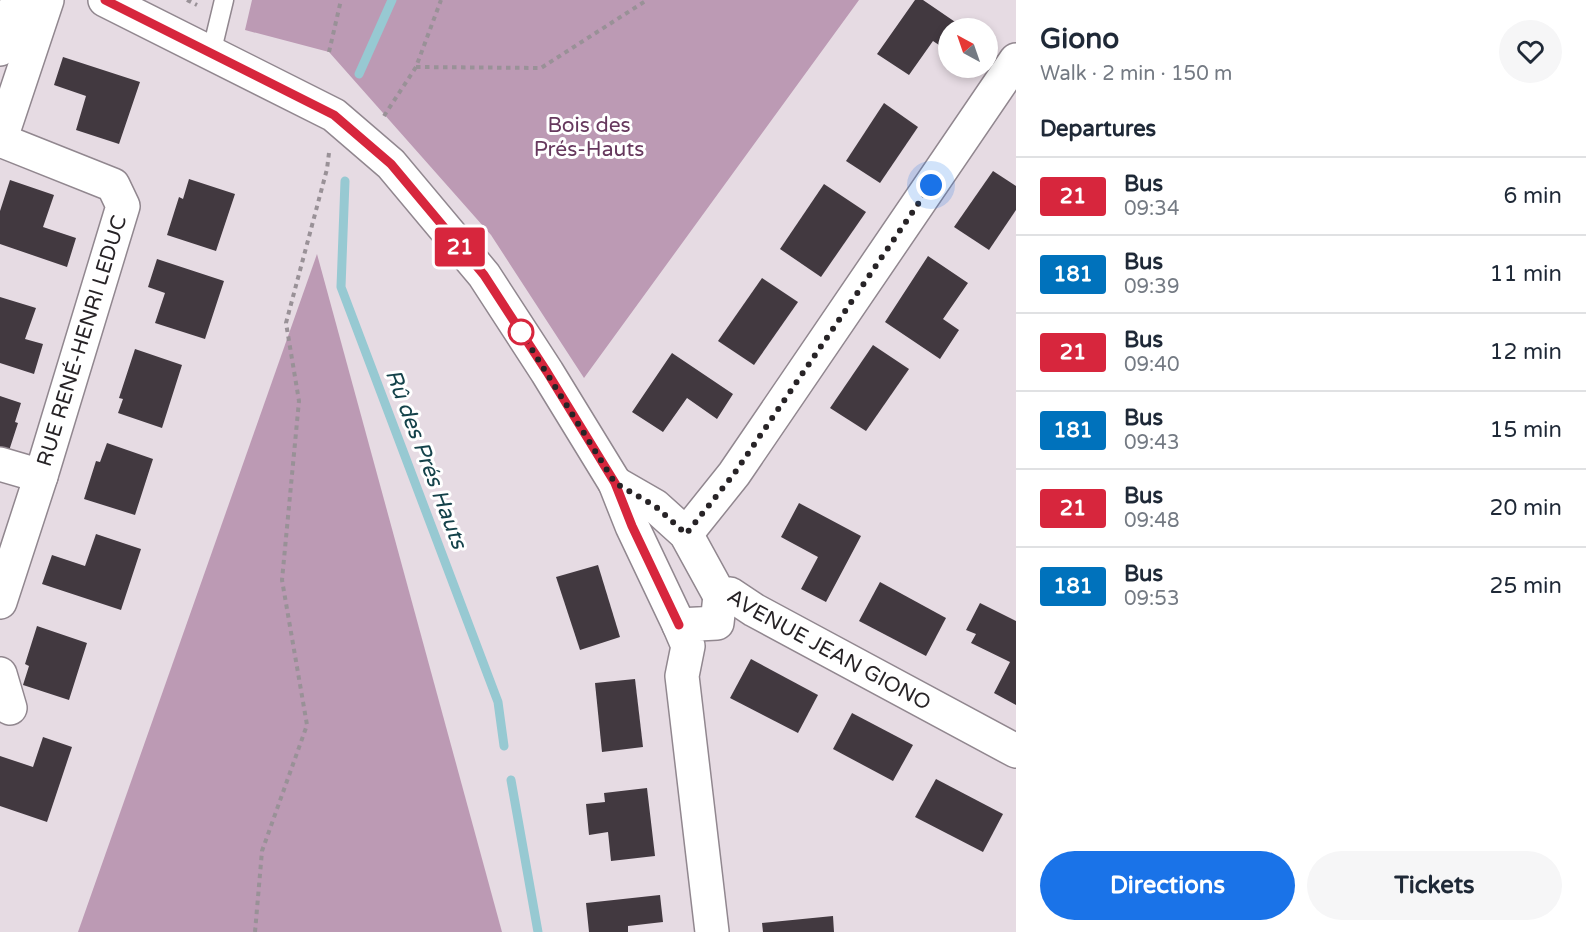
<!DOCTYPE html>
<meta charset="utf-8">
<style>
body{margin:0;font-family:"Varela Round",sans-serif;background:#f6f6f7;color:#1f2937;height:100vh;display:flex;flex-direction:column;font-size:22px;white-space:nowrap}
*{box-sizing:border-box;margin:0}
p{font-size:20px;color:#747a83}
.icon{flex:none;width:33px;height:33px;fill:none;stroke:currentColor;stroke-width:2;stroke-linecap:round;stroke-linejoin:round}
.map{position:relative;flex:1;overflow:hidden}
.sheet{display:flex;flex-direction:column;background:#fff;width:570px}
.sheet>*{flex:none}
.badge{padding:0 12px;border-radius:4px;font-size:21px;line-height:39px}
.needle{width:39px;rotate:320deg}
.buttons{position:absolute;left:938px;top:18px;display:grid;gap:12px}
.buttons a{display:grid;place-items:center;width:60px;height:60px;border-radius:50%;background:#fff;box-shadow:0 3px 9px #0003;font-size:30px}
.you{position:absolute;width:30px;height:30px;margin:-15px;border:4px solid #fff;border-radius:50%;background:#1a73e8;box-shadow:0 0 0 9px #1a73e833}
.map>.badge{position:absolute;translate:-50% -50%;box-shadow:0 0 0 3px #fff}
h2{padding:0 24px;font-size:22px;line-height:54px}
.round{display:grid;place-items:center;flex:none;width:63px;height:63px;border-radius:32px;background:#f6f6f7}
.headline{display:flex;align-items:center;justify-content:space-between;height:102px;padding:0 24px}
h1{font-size:28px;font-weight:700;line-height:45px}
.button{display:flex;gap:12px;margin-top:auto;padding:12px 24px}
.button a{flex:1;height:69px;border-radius:36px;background:#1a73e8;color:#fff;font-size:24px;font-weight:700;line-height:69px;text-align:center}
.button a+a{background:#f6f6f7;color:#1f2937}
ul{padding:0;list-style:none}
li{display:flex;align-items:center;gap:18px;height:78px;padding:0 24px;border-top:2px solid #e0e1e3}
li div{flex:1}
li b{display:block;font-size:22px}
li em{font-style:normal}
li .badge{min-width:66px;font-weight:700;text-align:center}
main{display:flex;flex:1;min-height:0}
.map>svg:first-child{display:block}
.forest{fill:#bc9ab4}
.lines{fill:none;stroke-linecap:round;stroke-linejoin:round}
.stream{stroke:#97c9d2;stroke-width:9}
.building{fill:#423940}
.lane-casing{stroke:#91878f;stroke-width:21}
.street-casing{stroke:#91878f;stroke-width:36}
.path{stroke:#999197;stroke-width:4;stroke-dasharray:4.5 4.5;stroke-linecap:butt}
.lane{stroke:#fff;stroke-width:18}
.street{stroke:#fff;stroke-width:33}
.line-casing{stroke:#fff;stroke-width:14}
.line{stroke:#d7263d;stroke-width:9}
.walk{stroke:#272326;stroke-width:6;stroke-dasharray:0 10.8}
.stop-dot{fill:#fff;stroke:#d7263d;stroke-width:3}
.labels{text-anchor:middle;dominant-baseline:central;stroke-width:6;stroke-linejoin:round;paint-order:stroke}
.park-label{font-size:21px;fill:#66385d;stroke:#fff}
.street-label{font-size:21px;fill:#272326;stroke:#fff}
.water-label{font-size:22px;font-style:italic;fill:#14424a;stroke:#fff}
</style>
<main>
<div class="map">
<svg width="1016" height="932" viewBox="0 0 1016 932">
<rect width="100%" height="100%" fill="#e6dbe3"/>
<!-- forest -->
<g class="forest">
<polygon points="252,0 859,0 584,378 491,235 329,52 245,30"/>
<polygon points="317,254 502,932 78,932"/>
</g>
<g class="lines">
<!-- stream -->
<g class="stream">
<polyline points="359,74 392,0"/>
<polyline points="345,181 341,287 498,702 504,746"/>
<polyline points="511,780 538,932"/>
</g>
</g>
<!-- building -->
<g class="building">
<polygon points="915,0 923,0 964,28 948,28 948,51 933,41 909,75 877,54"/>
<polygon points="63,57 140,82 119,144 76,130 86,96 54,85"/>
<polygon points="884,103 918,127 880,183 846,161"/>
<polygon points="993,171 1016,186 1016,210 989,250 954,227"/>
<polygon points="189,179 235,194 216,251 167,235 179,197 183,199"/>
<polygon points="10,180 54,195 43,227 76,238 67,267 0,244 0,211"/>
<polygon points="824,184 866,212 821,277 780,249"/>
<polygon points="928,256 968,283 943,319 959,330 940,359 885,322"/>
<polygon points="157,259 224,281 205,339 155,323 165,293 148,287"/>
<polygon points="762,278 798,302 754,365 718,341"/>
<polygon points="0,297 36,308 25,339 43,344 34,374 0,363"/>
<polygon points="873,345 909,369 866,431 830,408"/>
<polygon points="135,349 182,365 162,428 118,413 123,399 119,398"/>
<polygon points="672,353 733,394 717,419 687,398 663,432 632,412"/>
<polygon points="0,396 21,403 15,422 18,423 6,460 0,458"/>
<polygon points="107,443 153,459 135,515 84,499 96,461 100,462"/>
<polygon points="799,503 861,536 826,602 801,589 818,557 781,537"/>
<polygon points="96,534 141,549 121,610 42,584 52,555 85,566"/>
<polygon points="598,565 620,637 580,650 556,577"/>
<polygon points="880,582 946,618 926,656 859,621"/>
<polygon points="980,603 1016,621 1016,705 994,693 1010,662 971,643 976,634 966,630"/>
<polygon points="37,626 87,643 69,700 23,685 29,666 25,664"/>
<polygon points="751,659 818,695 798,733 730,698"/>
<polygon points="635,679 643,747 602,752 595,683"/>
<polygon points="852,713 913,745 893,781 833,749"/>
<polygon points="43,737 72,747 47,822 0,806 0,756 33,767"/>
<polygon points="936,779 1003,814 983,852 915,817"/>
<polygon points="647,788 655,856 611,861 608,832 589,835 586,804 605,802 604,793"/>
<polygon points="660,895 663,922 628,926 628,932 589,932 586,903"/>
<polygon points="833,916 834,932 763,932 762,923"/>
</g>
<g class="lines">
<!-- lane casing -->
<g class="lane-casing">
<polyline id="lane" points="211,54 224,0"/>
</g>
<!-- street casing -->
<g class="street-casing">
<g id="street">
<polyline points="105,0 334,115 391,164 484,275 547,372 615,483 632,526 679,625"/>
<polyline points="0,49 18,0"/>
<polyline points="0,140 113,185 123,206 41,476 0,602"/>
<polyline points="0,141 47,0"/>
<polyline points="0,464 41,476"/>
<polyline points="615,483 655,506 686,534 720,596"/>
<polyline points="686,534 734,474 1016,60"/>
<path id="s1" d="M720 596 730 594 754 610 1016 751"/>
<polyline points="0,674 10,708"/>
<polyline points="712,932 682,676 688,646 679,625 717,623 720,596"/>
</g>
</g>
<!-- path -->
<g class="path">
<polyline points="187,0 197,5"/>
<polyline points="329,52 341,0"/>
<polyline points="416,67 541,68 647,0"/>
<polyline points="384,116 416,67 441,0"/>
<polyline points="255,932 262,851 307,725 282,580 299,401 286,323 327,169 329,153"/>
</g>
<!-- lane -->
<use href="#lane" class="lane"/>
<!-- street -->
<use href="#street" class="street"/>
</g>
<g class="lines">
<!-- line casing -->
<g class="line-casing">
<polyline id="line" points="105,0 334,115 391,164 484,275 547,372 615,483 632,526 679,625"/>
</g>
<!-- line -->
<use href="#line" class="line"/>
<!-- walk -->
<polyline class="walk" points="521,332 615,483 655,506 686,534 734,474 931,185"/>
</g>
<!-- markers -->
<circle class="stop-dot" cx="521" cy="332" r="12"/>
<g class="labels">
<!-- park labels -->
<g class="park-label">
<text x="589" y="125">Bois des<tspan x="589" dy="24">Prés-Hauts</tspan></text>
</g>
<!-- street labels -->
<g class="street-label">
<text transform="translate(82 341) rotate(-73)">RUE RENÉ-HENRI LEDUC</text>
<text stroke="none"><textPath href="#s1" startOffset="124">AVENUE JEAN GIONO</textPath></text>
</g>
<!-- water labels -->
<g class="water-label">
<text transform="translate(426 459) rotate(69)">Rû des Prés Hauts</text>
</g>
</g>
</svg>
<div class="buttons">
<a><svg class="needle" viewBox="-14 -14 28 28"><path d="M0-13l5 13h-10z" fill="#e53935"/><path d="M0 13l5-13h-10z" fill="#747a83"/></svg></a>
</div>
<div class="you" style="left:931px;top:185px"></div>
<b class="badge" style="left:460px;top:247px;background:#d7263d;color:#fff">21</b>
</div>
<section class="sheet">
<div class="headline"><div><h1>Giono</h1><p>Walk · 2 min · 150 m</p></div><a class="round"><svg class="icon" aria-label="heart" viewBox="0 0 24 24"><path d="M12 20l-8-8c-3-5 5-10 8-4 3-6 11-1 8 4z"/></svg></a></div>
<h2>Departures</h2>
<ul>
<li><span class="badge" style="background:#d7263d;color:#fff">21</span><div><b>Bus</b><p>09:34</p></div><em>6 min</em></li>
<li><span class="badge" style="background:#0072bc;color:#fff">181</span><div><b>Bus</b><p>09:39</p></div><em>11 min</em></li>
<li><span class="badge" style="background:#d7263d;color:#fff">21</span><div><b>Bus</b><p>09:40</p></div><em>12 min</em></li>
<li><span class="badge" style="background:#0072bc;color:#fff">181</span><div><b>Bus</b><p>09:43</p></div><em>15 min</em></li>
<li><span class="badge" style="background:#d7263d;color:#fff">21</span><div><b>Bus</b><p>09:48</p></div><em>20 min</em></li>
<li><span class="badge" style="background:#0072bc;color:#fff">181</span><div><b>Bus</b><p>09:53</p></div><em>25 min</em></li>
</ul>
<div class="button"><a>Directions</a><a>Tickets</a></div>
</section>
</main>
